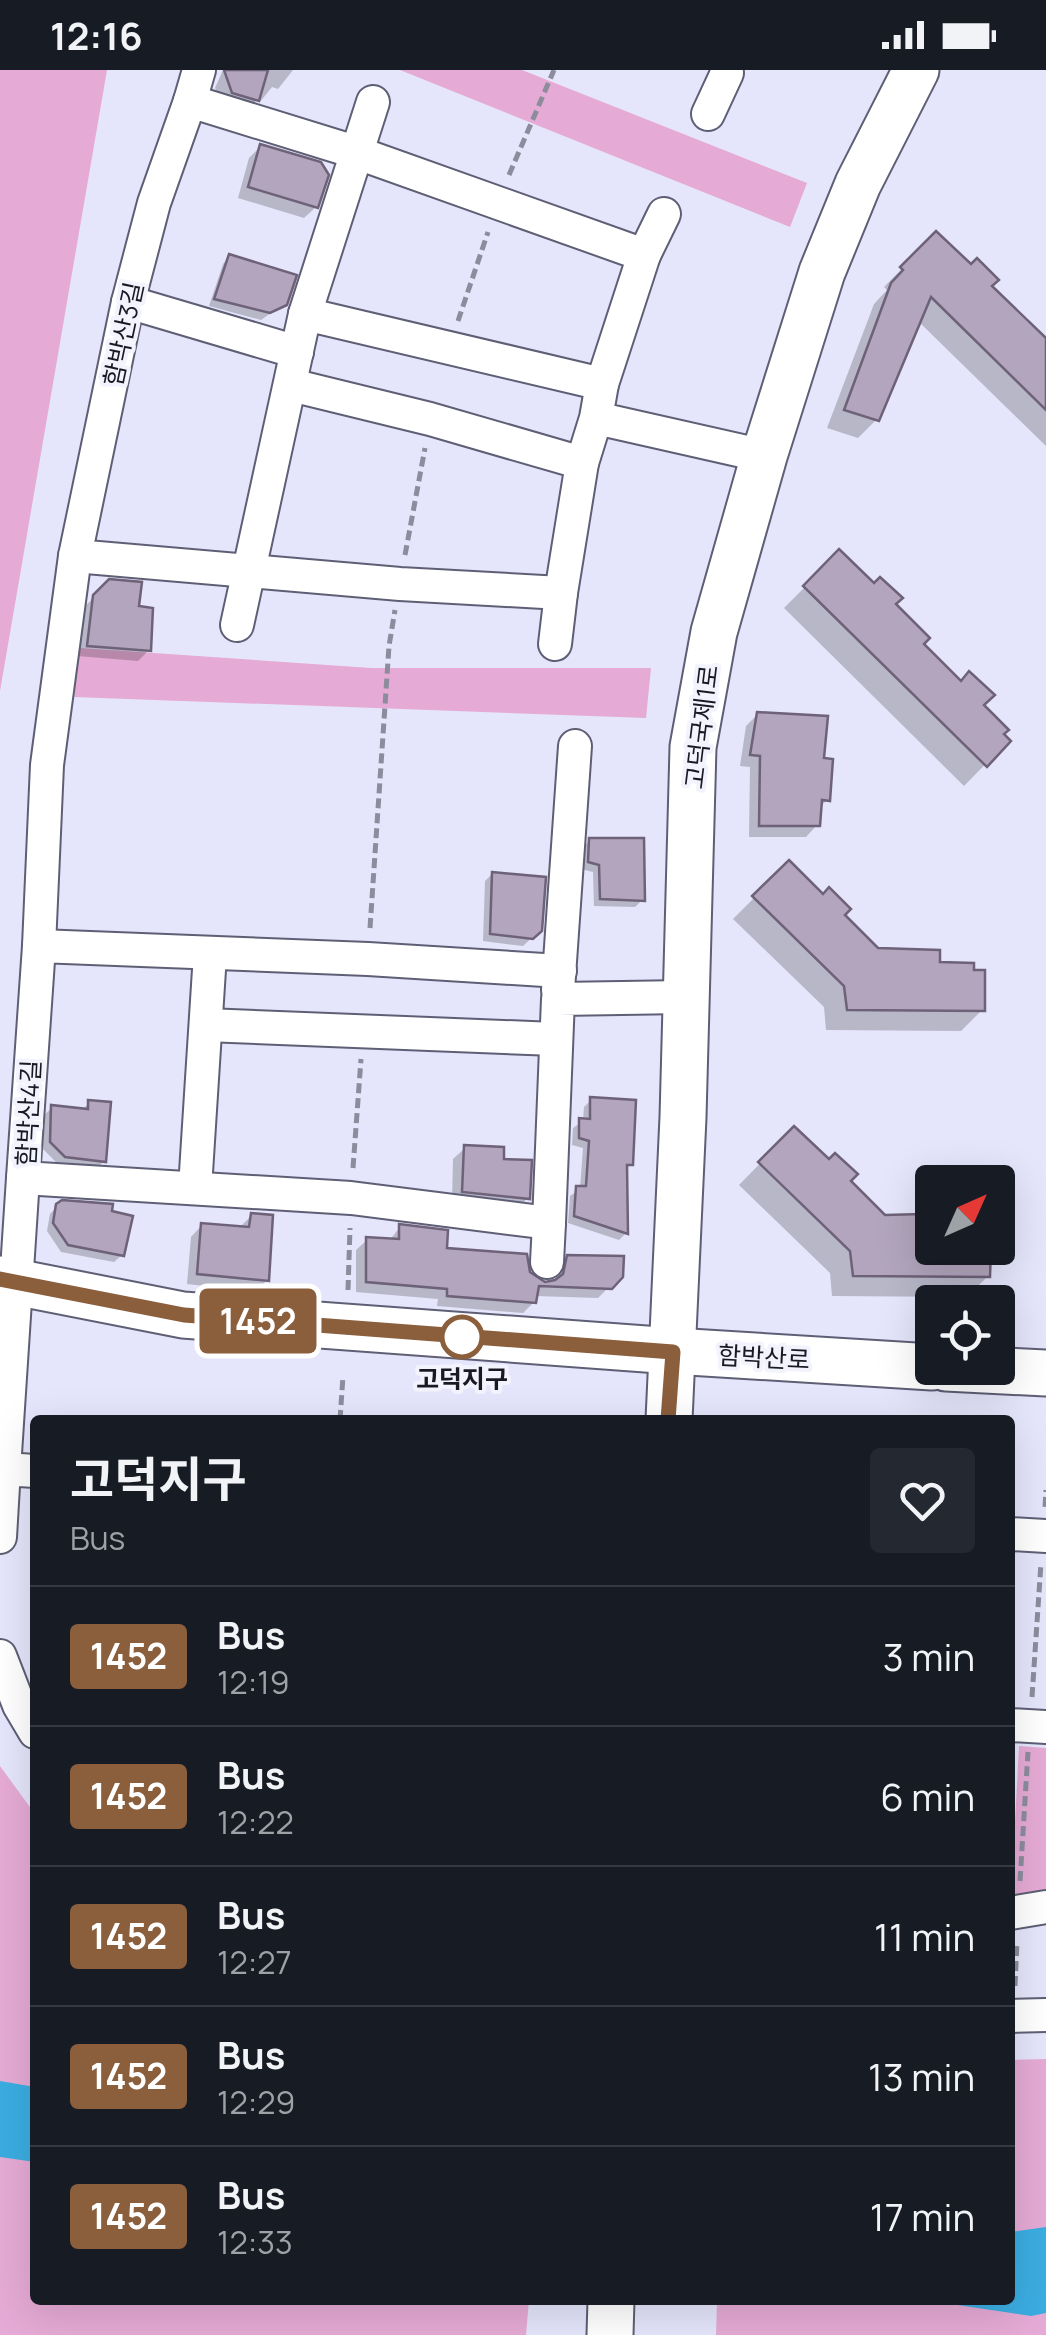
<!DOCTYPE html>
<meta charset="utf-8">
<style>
body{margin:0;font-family:Manrope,"Noto Sans KR",sans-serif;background:#242831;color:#f1f3f6;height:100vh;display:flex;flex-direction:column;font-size:38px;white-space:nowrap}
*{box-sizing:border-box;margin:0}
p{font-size:32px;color:#9ea1a6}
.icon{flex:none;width:55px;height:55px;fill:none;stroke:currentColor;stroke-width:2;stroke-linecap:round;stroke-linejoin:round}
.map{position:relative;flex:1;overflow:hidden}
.panel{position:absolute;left:30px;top:1345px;width:985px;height:890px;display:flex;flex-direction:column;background:#171b24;border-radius:10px;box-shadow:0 10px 40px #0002}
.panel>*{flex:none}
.badge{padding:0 20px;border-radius:8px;font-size:35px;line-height:65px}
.needle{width:65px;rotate:45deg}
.fabs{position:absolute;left:915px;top:1095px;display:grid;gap:20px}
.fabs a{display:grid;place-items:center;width:100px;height:100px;border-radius:10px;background:#171b24;box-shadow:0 10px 40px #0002;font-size:50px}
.map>.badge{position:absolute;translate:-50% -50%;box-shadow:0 0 0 5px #fff}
.round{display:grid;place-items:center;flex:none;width:105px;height:105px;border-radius:10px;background:#242831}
.summary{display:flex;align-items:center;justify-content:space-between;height:170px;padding:0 40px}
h1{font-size:48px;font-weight:700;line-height:75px}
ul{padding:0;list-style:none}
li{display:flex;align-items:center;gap:30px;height:140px;padding:0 40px;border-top:2px solid #363941}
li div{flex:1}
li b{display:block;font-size:38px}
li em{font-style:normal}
li .badge{min-width:110px;font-weight:700;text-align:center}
.status{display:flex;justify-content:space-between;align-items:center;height:70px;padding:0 50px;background:#171b24;direction:ltr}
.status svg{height:28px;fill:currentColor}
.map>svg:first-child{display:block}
.green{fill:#e5aad5}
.water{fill:#3bade1}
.shadow{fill:#0003}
.building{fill:#b2a5bd;stroke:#6e6278;stroke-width:2.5}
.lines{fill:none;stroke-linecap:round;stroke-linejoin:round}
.street-casing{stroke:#5e5e75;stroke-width:36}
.secondary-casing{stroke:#5e5e75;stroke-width:49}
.path{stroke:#8c8c9d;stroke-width:5;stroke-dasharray:10 5;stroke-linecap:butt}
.street{stroke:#fff;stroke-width:32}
.secondary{stroke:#fff;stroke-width:45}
.line-casing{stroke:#fff;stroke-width:22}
.line{stroke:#8b5e3c;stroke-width:15}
.stop-dot{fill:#fff;stroke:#8b5e3c;stroke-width:5}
.labels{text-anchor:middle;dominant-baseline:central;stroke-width:8;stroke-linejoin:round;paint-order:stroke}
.street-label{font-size:25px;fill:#191923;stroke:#f3f3fe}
.stop-label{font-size:25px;font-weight:bold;fill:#191923;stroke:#f3f3fe}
</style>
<div class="status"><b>12:16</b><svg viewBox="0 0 49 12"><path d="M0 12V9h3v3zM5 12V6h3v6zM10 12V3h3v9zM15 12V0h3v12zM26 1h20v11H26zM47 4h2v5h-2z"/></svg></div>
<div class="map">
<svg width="1046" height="2265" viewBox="0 0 1046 2265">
<rect width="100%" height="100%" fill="#e5e5fb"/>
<!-- green -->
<g class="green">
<polygon points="0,0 107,0 0,621"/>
<polygon points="400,0 522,0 807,113 790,157"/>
<polygon points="80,578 371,598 651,598 646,648 74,627"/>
<polygon points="1019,1676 1046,1678 1046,1825 1011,1828"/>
<polygon points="0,1696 35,1744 35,2230 529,2230 526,2265 0,2265"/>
<polygon points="1046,1989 1046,2265 716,2265 717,2230 1010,2230 1010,1990"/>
</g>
<!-- water -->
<g class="water">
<polygon points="0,2011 35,2017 35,2092 0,2087"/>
<polygon points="1046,2157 1046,2243 1031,2246 924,2230 1010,2230 1010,2162"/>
</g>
<!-- shadow -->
<g class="shadow">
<polygon points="223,0 293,0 278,19 272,17 260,32 256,31 245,42 222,34 215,18"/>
<polygon points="261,76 316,137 304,148 238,128 249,88"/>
<polygon points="936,164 1046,271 1046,376 918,251 877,349 858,368 827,358 874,234 887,220 884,217"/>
<polygon points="230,186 285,233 261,250 209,236 223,194"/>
<polygon points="839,483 893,534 920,574 981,635 1008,671 964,716 784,538"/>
<polygon points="110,512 136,538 149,580 138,591 77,586 82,539"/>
<polygon points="758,644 822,690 827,730 819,738 817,755 806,767 749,767 750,697 740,696 746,656"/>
<polygon points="590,770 642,830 635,837 594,836 593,802 581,799 582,778"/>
<polygon points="789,793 877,880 982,940 961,961 826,960 824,937 733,849"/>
<polygon points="492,804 540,860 523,876 483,871 485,811"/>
<polygon points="591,1030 631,1094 625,1100 626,1163 619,1170 568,1153 570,1126 580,1119 583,1078 572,1075 573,1058 583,1051 584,1037"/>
<polygon points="89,1033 104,1091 97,1098 58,1094 43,1079 44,1045 52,1038 81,1041"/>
<polygon points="794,1059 884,1147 932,1148 932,1178 988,1178 988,1206 967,1227 832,1226 830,1203 739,1115"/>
<polygon points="465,1078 528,1128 516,1139 452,1133 453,1089"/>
<polygon points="58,1136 122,1185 114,1192 61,1182 47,1161 50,1144"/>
<polygon points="252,1145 267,1210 255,1222 187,1214 191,1167 202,1155 240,1157"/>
<polygon points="400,1157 444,1180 527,1203 544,1214 554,1213 558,1198 568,1188 620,1206 598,1228 535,1226 534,1232 523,1243 437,1236 438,1229 356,1222 356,1180 367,1170 389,1171"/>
</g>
<!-- building -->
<g class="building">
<polygon points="224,0 268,0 259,31 232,23"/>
<polygon points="260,74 321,92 329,105 318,138 248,117"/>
<polygon points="936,161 971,194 977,188 999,210 992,216 1046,268 1046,340 931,227 879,351 844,340 891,213 903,200 900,197"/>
<polygon points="229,184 297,205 287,235 270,243 214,229"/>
<polygon points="839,479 874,513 880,507 903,528 896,534 930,568 924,574 961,611 969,601 995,625 984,635 1009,660 1004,664 1011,671 987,697 803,516"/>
<polygon points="109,509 142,512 139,536 153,538 151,581 87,576 93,525"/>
<polygon points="757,642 828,646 824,688 833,689 830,731 822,730 820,756 759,756 760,686 750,685"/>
<polygon points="589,768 644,768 645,831 600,829 599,795 588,792"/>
<polygon points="789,790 823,824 829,817 851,839 845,845 878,878 940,880 940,892 974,893 974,900 985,900 985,941 847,940 844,916 752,826"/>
<polygon points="492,802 546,807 542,861 533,869 490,864"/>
<polygon points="590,1027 636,1030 633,1095 627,1095 628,1164 574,1146 576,1116 586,1116 589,1071 579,1068 579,1048 590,1049"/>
<polygon points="88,1030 111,1032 106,1092 65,1087 50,1072 51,1035 88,1039"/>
<polygon points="794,1056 829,1089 835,1083 858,1104 851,1111 885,1145 923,1144 924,1148 932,1149 932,1178 991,1178 990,1207 853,1206 850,1181 758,1092"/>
<polygon points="464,1075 504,1077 504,1089 532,1090 530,1129 462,1122"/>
<polygon points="62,1130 113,1134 112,1141 133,1146 124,1186 68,1175 53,1153 56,1134"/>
<polygon points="251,1143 273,1145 269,1211 197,1204 201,1153 249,1157"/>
<polygon points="399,1154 448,1160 447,1178 527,1184 530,1202 545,1212 555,1210 563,1204 567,1185 624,1186 623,1207 612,1219 539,1216 536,1233 447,1226 447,1219 366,1212 366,1167 399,1169"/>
</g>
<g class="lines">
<!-- street casing -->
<g class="street-casing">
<g id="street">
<polyline points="190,31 199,0"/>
<polyline points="708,44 727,3"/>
<polyline points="644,185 664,144"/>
<polyline points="128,232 297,282"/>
<polyline points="305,244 602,314"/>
<polyline points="291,315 430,349 582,393"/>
<polyline points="596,348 582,393 561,523 400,514 75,486 128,232 154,133 190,31 355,82 644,185 602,314 596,348 764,386"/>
<polyline points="237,555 305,244 373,32"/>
<polyline points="555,574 561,523"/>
<polyline points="39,876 47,695 75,486"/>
<polyline points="560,901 368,889 39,876 23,1108 351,1128 549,1153 558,929 685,927"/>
<polyline points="558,920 575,676"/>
<polyline points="206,955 555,969"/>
<polyline points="195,1118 210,884"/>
<polyline points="547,1192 549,1153"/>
<polyline points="4,1399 23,1108"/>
<polyline points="1010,1464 1046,1466"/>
<polyline points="0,1467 4,1399 35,1401"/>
<polyline points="0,1586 19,1635 35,1662"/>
<polyline points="1010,1655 1046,1657"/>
<polyline points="1010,1843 1046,1837"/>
<polyline points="1010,1946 1046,1945"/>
</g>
</g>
<!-- secondary casing -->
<g class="secondary-casing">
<g id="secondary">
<polyline points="0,1209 183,1245 673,1281 932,1297"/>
<polyline points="946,1298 1046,1303"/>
<polyline points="669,1350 683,1047 693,677 714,562 764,386 822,202 858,114 916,0"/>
<polyline points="610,2265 611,2230"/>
</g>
</g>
<!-- path -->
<g class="path">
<polyline points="509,105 554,0"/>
<polyline points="458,251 488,162"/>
<polyline points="405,485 425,378"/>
<polyline points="370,858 389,576 395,540"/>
<polyline points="353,1098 361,989"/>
<polyline points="348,1220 350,1158"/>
<polyline points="340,1350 343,1306"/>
<polyline points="1045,1437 1046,1420"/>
<polyline points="1032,1627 1041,1493"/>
<polyline points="1020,1811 1028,1682"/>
<polyline points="1015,1916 1017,1872"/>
</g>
<!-- street -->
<use href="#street" class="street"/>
<!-- secondary -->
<use href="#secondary" class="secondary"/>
</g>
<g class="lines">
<!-- line casing -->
<g class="line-casing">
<polyline id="line" points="0,1209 184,1245 673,1282 668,1350"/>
</g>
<!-- line -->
<use href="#line" class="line"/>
</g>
<!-- markers -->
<circle class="stop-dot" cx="462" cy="1267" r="20"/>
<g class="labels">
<!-- street labels -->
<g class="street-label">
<text transform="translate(123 264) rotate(-78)">함박산3길</text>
<text transform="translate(701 657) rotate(-83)">고덕국제1로</text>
<text transform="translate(28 1043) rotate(-87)">함박산4길</text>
<text transform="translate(764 1287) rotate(3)">함박산로</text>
</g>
<!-- stop labels -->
<g class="stop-label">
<text x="462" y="1308">고덕지구</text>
</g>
</g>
</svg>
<div class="fabs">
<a><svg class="needle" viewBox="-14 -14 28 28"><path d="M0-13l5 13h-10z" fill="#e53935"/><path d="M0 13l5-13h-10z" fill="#9ea1a6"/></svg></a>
<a><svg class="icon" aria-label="locate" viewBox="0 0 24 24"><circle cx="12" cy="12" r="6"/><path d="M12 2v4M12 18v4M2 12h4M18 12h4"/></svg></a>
</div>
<b class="badge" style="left:258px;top:1251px;background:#8b5e3c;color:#fff">1452</b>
<section class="panel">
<div class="summary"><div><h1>고덕지구</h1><p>Bus</p></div><a class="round"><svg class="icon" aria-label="heart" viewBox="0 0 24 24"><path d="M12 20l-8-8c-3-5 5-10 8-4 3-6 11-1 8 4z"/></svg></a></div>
<ul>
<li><span class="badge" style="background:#8b5e3c;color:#fff">1452</span><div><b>Bus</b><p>12:19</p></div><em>3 min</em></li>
<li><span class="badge" style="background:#8b5e3c;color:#fff">1452</span><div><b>Bus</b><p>12:22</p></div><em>6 min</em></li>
<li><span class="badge" style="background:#8b5e3c;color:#fff">1452</span><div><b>Bus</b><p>12:27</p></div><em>11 min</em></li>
<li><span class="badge" style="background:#8b5e3c;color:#fff">1452</span><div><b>Bus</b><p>12:29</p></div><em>13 min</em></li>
<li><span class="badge" style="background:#8b5e3c;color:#fff">1452</span><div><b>Bus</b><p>12:33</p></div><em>17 min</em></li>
</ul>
</section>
</div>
